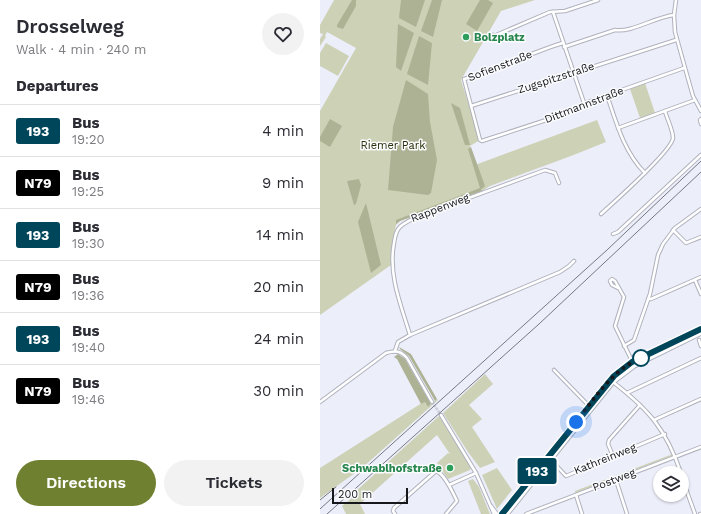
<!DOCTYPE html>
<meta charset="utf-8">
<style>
body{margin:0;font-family:"Work Sans",sans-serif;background:#f2f2f3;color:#2b2b33;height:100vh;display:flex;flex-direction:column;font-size:15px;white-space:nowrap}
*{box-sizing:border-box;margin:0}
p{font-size:13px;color:#7c7c81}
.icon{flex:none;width:22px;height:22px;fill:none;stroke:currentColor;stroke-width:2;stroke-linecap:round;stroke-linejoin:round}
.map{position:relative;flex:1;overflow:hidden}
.sheet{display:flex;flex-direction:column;background:#fff;width:320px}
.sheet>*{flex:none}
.badge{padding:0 8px;border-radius:3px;font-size:14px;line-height:26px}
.buttons{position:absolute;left:333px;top:466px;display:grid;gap:8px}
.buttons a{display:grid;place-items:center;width:36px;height:36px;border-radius:50%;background:#fff;box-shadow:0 1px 3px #0004;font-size:20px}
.scale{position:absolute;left:12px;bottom:10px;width:76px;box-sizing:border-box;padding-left:4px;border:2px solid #16171b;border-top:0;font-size:11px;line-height:14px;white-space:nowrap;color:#16171b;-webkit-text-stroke:3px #fbfcfe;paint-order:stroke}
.you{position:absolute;width:20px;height:20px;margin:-10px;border:3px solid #fff;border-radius:50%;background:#1a73e8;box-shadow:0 0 0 6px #1a73e833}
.map>.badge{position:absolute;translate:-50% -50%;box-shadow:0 0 0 2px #fff}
h2{padding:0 16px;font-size:15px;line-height:36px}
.round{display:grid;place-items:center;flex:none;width:42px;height:42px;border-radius:21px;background:#f2f2f3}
.headline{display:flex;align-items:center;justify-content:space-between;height:68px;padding:0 16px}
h1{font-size:19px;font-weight:600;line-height:30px}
.cta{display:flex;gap:8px;margin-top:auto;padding:8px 16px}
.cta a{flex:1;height:46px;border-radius:24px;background:#6f8131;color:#fff;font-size:16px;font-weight:600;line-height:46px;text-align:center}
.cta a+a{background:#f2f2f3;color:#2b2b33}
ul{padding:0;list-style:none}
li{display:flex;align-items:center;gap:12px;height:52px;padding:0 16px;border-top:1px solid #e1e1e2}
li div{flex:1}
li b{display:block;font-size:15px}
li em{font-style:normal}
li .badge{min-width:44px;font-weight:700;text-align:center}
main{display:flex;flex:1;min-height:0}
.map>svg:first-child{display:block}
.green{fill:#cdd2b7}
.forest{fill:#adb295}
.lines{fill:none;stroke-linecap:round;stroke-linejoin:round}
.minor-tunnel{stroke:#ccced9;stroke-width:2.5;stroke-dasharray:2.5 1;stroke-linecap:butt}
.minor-casing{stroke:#afb2bd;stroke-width:4.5}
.major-casing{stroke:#afb2bd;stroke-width:5.5}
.minor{stroke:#fff;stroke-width:2.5}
.major{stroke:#fff;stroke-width:3.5}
.rail{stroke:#777980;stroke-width:1}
.line-casing{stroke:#fff;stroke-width:9}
.line{stroke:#00465a;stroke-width:6}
.walk{stroke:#16171b;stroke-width:4;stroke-dasharray:0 7.2}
.leisure-dot{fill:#2e9e5b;stroke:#fbfcfe;stroke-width:1.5}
.stop-dot{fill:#fff;stroke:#00465a;stroke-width:2}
.labels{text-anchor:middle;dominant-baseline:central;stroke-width:3;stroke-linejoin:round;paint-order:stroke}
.leisure-label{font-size:11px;font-weight:bold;fill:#27864d;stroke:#fbfcfe;text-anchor:start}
.street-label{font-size:11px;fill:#16171b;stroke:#fbfcfe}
.park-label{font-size:11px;fill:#2a2e09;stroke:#fbfcfe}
</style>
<main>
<section class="sheet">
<div class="headline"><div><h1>Drosselweg</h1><p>Walk · 4 min · 240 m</p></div><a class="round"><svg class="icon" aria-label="heart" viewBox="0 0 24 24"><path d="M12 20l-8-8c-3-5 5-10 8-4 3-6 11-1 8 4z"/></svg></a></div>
<h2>Departures</h2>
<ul>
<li><span class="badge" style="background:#00465a;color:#fff">193</span><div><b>Bus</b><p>19:20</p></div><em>4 min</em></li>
<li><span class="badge" style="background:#000;color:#fff">N79</span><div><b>Bus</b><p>19:25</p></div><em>9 min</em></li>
<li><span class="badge" style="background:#00465a;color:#fff">193</span><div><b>Bus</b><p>19:30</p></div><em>14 min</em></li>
<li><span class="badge" style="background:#000;color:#fff">N79</span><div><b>Bus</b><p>19:36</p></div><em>20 min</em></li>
<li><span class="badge" style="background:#00465a;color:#fff">193</span><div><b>Bus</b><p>19:40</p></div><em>24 min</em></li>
<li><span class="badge" style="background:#000;color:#fff">N79</span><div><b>Bus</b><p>19:46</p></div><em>30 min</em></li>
</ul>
<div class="cta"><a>Directions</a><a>Tickets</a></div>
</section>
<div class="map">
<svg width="381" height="514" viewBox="0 0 381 514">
<rect width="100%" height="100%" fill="#eceefa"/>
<!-- green -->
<g class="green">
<polygon points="14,0 215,0 181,11 141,80 160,140 150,146 155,165 277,120 286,142 251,156 170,186 162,191 80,221 76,225 71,250 71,265 0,315 0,111 36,48 7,32 5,36 6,37 0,46 0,39 3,34 0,33 0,25"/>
<polygon points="6,43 29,56 18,76 0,66 0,53"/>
<polygon points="325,83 335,113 320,118 310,89"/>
<polygon points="165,374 173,384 149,405 162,419 152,427 175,462 160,468 148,452 123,413"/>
<polygon points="117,399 118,400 42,468 0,498 0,468 105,401 108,407"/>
<polygon points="119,416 151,467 150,470 128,479 117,463 128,453 130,454 117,435 40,504 45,514 26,514 22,506 38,493 36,491"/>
<polygon points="353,454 352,456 255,493 255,491"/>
<polygon points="177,468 192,490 177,509 162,475"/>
<polygon points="153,479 159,487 170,514 161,514 148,481"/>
</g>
<!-- forest -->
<g class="forest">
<polygon points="32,0 36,0 36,6 23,29 17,27 17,25"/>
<polygon points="81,0 105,0 96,27 79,18"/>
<polygon points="112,0 122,0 113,37 101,31"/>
<polygon points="160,0 168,0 173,3 157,31 146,24"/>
<polygon points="78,24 94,33 81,71 76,67"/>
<polygon points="99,36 112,43 108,85 87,74"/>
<polygon points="86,80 108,94 110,122 117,160 111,193 108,195 68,190 73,127"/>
<polygon points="131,103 140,108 150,145 145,145"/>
<polygon points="10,119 22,126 10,147 0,141 0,137"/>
<polygon points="151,147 165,186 163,188 161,189 162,191 80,221 76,224 76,220 160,188 148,149"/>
<polygon points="39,179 41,185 36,204 34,205 27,181"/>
<polygon points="46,203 61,265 51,273 38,222"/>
<polygon points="79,347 91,354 117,399 115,401 89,356 80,349"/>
<polygon points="78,354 85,359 111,404 108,407 105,402 101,404 77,359 74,357"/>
</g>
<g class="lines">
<!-- minor-tunnel -->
<polyline class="minor-tunnel" points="112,402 121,415"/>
<!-- minor casing -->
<g class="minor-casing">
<g id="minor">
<polyline points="356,0 354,15 355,32 369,82 373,96 381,111"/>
<polyline points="233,12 264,103"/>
<polyline points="173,35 174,36 230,12 245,11 278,0"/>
<path d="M243 43C209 53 178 70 144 79L160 140 162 141 171 138 251 112 265 103 364 68"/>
<path d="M244 47 295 30C311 33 335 17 354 15"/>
<path d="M287 95C296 122 304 152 325 173"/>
<polyline points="151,106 356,40"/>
<polyline points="381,119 380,120 381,124"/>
<polyline points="298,128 375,100"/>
<path d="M281 214C293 203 352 151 353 138 353 130 347 119 345 111"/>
<polyline points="353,230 366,243 381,237"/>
<polyline points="293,234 298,232 381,155"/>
<polyline points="375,280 381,294"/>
<polyline points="298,288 292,285 290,281 292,279 295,281 304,297 295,326 313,363"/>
<polyline points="328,299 331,299 381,277"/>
<path d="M90 335C81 305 68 275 74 243 75 238 75 233 79 228 82 224 89 221 94 218L225 170 235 173 239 183"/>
<polyline points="379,340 381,346"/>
<polyline points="304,346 314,340 330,294 338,255 343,244 355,228 381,209"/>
<polyline points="75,351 78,342 90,335 240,272 249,266 254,261"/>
<polyline points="234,370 270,407"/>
<path d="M293 382C329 410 346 429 361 473"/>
<polyline points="307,393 381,358"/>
<path d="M0 402 66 353C75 350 81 351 87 358L112 402"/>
<polyline points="121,415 156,473 174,514"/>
<polyline points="334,420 381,399"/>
<polyline points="293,456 288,444 289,440 320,405"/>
<polyline points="231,460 246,476 345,434"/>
<polyline points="362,478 375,514"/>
<polyline points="296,480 307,514"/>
<polyline points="129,485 156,473"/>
<polyline points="256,495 262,514"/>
<polyline points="171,506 177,514"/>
<path d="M75 514 73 511 74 508 116 471C125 474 133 493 137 501L126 514"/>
<polyline points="206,514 381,447"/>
<polyline points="380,514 381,514"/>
</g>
</g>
<!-- major casing -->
<g class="major-casing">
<g id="major">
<polyline points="182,514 294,376 312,362 381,329"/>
<polyline points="187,514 293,382 314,366 381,333"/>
</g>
</g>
<!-- minor -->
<use href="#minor" class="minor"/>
<!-- major -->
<use href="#major" class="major"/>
<!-- rail -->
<g class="rail">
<polyline points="0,500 16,487"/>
<polyline points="0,509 287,250 381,161"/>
<polyline points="7,514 219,324 381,172"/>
</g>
</g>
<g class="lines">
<!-- line casing -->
<g class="line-casing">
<polyline id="line" points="182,514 294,376 312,362 381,329"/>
</g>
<!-- line -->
<use href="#line" class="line"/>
<!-- walk -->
<path class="walk" d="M256 422C275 398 292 370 321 358"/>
</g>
<!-- markers -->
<g class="leisure-dot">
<circle cx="146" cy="37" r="4"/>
<circle cx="130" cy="468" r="4"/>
</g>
<circle class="stop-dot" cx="321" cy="358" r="8"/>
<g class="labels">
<!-- leisure labels -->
<g class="leisure-label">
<text x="154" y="37">Bolzplatz</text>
<text x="122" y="468" text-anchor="end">Schwablhofstraße</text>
</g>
<!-- street labels -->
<g class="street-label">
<text transform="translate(180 66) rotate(-21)">Sofienstraße</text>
<text transform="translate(236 78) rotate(-18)">Zugspitzstraße</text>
<text transform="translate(264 105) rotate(-21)">Dittmannstraße</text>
<text transform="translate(120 208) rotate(-21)">Rappenweg</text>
<text transform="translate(285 459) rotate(-22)">Kathreinweg</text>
<text transform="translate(294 480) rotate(-21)">Postweg</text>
</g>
<!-- park labels -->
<g class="park-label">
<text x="73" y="145">Riemer Park</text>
</g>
</g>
</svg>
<div class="buttons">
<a><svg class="icon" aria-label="layers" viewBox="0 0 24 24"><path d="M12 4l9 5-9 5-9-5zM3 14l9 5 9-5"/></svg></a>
</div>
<div class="scale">200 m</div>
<div class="you" style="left:256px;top:422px"></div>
<b class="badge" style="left:217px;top:471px;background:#00465a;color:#fff">193</b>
</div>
</main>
